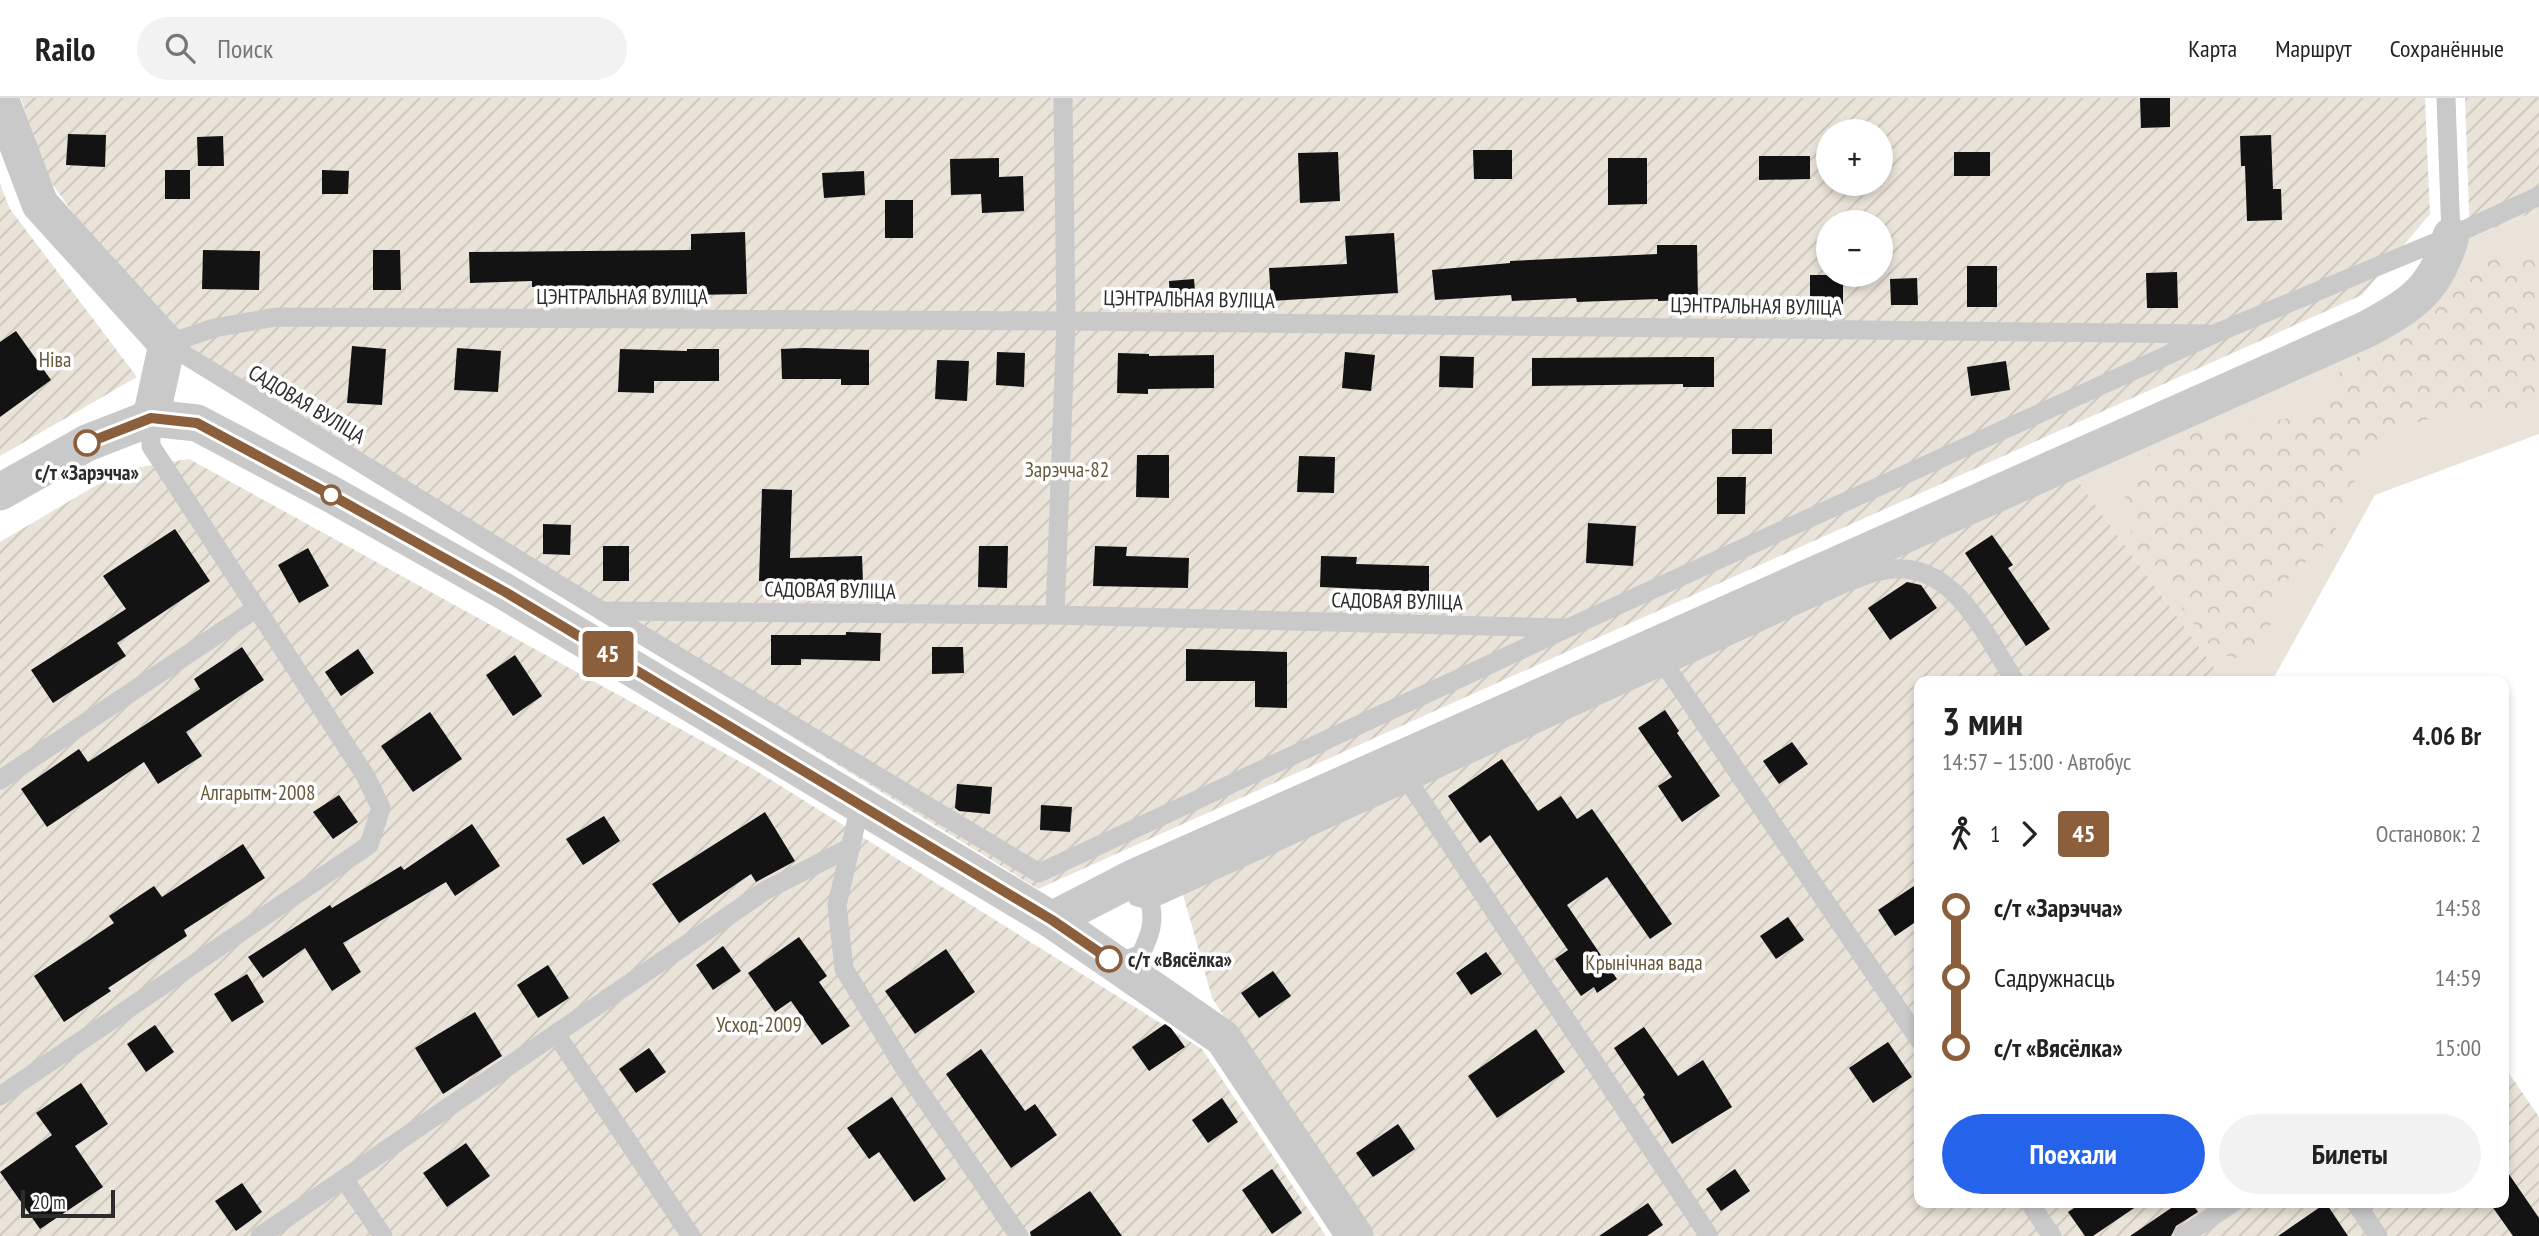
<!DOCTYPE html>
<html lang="ru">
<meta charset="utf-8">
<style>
body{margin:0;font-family:"PT Sans Narrow",sans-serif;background:#f2f2f2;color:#222;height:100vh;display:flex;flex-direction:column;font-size:26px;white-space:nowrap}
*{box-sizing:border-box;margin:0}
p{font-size:23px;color:#767676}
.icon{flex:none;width:38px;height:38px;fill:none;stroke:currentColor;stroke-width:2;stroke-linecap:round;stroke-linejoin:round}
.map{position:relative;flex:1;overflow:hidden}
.sheet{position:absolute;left:1914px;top:578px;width:595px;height:532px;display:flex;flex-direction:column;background:#fff;border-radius:14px;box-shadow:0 4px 10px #0003}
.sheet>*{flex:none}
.badge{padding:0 14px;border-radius:5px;font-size:24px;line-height:46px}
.fabs{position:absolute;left:1816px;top:21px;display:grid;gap:14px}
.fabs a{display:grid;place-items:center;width:77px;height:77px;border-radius:50%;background:#fff;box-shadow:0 4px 10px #0003;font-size:35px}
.scale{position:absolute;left:21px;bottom:18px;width:94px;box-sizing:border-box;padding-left:7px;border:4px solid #2c2c2c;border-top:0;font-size:19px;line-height:24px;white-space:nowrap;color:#2c2c2c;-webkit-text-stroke:5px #fff;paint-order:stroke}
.map>.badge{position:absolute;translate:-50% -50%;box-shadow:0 0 0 4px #fff}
.legs{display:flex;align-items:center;gap:10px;height:77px;padding:0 28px;font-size:23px}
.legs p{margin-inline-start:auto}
.headline{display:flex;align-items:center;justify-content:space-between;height:119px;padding:0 28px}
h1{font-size:38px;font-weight:800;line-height:52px}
.primary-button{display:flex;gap:14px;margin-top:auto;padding:14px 28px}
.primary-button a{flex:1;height:80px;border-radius:42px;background:#2563eb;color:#fff;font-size:28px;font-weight:800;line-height:80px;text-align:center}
.primary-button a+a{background:#f2f2f2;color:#222}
ul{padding:0 28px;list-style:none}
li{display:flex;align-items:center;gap:24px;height:70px;font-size:26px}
li i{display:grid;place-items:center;width:10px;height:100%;margin:0 9px;background:currentColor}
li i::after{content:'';width:18px;height:18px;margin:-9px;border:5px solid;border-radius:50%;background:#fff}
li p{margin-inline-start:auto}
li:first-child i{background:linear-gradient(#0000 50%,currentColor 0)}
li:last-child i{background:linear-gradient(currentColor 50%,#0000 0)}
header{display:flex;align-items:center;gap:42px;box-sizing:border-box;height:98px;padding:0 35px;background:#fff;border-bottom:2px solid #e0e0e0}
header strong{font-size:33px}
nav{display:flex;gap:38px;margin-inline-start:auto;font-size:24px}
.search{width:490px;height:63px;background:#f2f2f2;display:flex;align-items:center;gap:18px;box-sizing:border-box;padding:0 24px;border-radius:38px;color:#767676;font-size:26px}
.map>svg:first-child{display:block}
.grass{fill:#eae3d9}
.forest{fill:url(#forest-crowns)}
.garden{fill:url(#garden-furrows);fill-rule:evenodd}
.building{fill:#131313}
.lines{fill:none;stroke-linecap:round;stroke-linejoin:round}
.service{stroke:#c9c9c9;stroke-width:19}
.minor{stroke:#c9c9c9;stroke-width:37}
.line-1-casing{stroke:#fff;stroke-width:16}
.line-1{stroke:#8b5e3c;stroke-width:10}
.stop-1-dot{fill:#fff;stroke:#8b5e3c;stroke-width:3.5}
.labels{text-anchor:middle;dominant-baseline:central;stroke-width:7;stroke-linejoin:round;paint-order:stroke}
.street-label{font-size:21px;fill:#2c2c2c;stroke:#fff}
.park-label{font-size:21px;fill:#685839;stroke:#fff}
.stop-label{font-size:21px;font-weight:bold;fill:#2c2c2c;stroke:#fff}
</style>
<header>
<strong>Railo</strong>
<div class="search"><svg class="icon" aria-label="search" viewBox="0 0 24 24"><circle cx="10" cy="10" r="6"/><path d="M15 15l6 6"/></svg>Поиск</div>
<nav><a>Карта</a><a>Маршрут</a><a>Сохранённые</a></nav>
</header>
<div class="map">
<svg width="2539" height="1138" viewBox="0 0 2539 1138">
<defs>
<pattern id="forest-crowns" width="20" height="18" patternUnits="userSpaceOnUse" patternTransform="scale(1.75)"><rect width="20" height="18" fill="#eae3d9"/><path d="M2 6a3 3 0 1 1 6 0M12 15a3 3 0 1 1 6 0" fill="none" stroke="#c9c3ba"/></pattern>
<pattern id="garden-furrows" width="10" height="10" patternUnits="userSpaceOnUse" patternTransform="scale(1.75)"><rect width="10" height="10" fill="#eae3d9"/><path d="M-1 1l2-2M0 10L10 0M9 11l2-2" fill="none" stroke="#c9c3ba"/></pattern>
</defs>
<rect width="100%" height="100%" fill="#fff"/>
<!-- grass -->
<polygon class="grass" points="2539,112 2539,336 2375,397 2272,583 2224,583 2072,375 2451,183 2470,140"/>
<!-- forest -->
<path class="forest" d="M2539 149V312C2482 316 2391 308 2360 368 2354 379 2353 392 2349 404 2345 415 2339 427 2332 437 2318 459 2289 471 2279 496 2268 524 2274 547 2241 561L2216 555 2142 458C2127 429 2114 391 2140 364 2168 336 2212 330 2249 326 2266 324 2285 323 2301 315 2308 311 2317 306 2323 300 2332 289 2336 275 2348 266 2370 248 2398 240 2422 224 2443 210 2454 187 2474 172 2493 158 2517 156 2539 149Z"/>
<!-- garden -->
<g class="garden">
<path d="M21 0H2425L2430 116 2362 197 1038 791 222 286 115 173 45 76ZM1829 33H1881V86H1829ZM1829 124H1881V177H1829Z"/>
<polygon points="2465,0 2539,0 2539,112 2470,140"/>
<polygon points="0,86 10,111 137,279 0,358"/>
<polygon points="189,361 755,672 1202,951 1326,1138 0,1138 0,444 122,372"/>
<polygon points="2072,375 2224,583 1920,583 1920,1104 2504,1104 2504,968 2539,1019 2539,1138 1371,1138 1212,900 1177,775"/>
</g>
<!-- building -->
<g class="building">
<polygon points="2140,0 2170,0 2170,29 2141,30"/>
<polygon points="68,36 106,37 105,69 66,67"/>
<polygon points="2271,37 2273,91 2281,91 2282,122 2247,123 2245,68 2241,68 2240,38"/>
<polygon points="223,38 224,68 198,68 197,39"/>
<polygon points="1473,52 1512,52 1512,81 1474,81"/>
<polygon points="1338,54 1340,103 1300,105 1298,55"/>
<rect x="1954" y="54" width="36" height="24"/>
<polygon points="1759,58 1810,58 1810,81 1759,82"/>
<polygon points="999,60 999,79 1023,78 1024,113 982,115 981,96 951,97 950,61"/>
<polygon points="1608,60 1647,60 1647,106 1608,107"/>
<rect x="165" y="72" width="25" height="29"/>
<polygon points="322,72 349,73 348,96 322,96"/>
<polygon points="864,73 865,97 824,100 822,75"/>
<rect x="885" y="102" width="28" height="38"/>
<polygon points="745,134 747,196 693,197 692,191 616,192 616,188 532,189 532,183 470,185 469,154 691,152 691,136"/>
<polygon points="1394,135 1398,195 1271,203 1269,170 1347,166 1345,138"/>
<polygon points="1657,147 1697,147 1698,202 1658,203 1658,201 1577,204 1576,200 1512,203 1511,197 1435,202 1432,172 1510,165 1510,163 1657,156"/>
<polygon points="203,152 260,153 259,192 202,191"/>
<polygon points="373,152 400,152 401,192 373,192"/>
<rect x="1967" y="168" width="30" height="41"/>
<polygon points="2177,174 2178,210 2147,210 2146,175"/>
<rect x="1810" y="177" width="33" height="29"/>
<polygon points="1917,180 1918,207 1891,207 1890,181"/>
<polygon points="1194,181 1196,206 1170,207 1169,183"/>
<polygon points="16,233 51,282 0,319 0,244"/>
<polygon points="352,248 386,251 382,307 347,305"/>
<polygon points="457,250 501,253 498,294 454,292"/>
<polygon points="805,250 869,252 869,287 841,287 841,281 782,281 781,251"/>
<polygon points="620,251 687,253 687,251 719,251 719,283 654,283 654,295 618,294"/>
<polygon points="997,254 1025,255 1024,289 996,287"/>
<polygon points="1345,254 1375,257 1371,293 1342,290"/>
<polygon points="1118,255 1149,256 1149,258 1214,257 1214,290 1148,291 1148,296 1117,295"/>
<polygon points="1440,258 1474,259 1473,290 1439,289"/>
<polygon points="1683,259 1714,259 1714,289 1683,289 1683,286 1532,288 1532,260"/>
<polygon points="937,262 969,263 967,303 935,301"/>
<polygon points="2006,263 2010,292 1971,298 1967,269"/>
<rect x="1732" y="331" width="40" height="25"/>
<polygon points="1137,357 1169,357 1169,400 1136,399"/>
<polygon points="1299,358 1335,359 1334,395 1297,394"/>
<polygon points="1717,379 1746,379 1745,416 1717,416"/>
<polygon points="762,391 792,392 790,460 862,458 863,484 759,483"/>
<polygon points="1588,425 1636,428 1633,468 1586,465"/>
<polygon points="543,426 571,427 570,457 543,456"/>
<polygon points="175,431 210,483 117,545 126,558 53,605 31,572 126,511 103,478"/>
<polygon points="1992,437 2013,467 2008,470 2050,531 2026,548 1965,455"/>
<rect x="603" y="448" width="26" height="35"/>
<polygon points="979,448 1008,448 1007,490 978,489"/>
<polygon points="1095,448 1127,449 1126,458 1189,460 1188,490 1093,488"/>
<polygon points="308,450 329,488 299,505 278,467"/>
<polygon points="1321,458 1357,459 1356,466 1429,468 1429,494 1320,489"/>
<polygon points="1907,484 1921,487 1937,510 1890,542 1868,510"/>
<polygon points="846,534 881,535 880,563 801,561 801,567 771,567 771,537 846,537"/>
<polygon points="242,549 264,582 186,634 202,658 158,686 144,664 47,729 21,691 79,651 88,664 200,591 194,581"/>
<polygon points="932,549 963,549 964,575 932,576"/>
<polygon points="358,551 374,575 341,598 325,574"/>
<polygon points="1186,551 1287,554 1287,610 1255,609 1255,583 1186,583"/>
<polygon points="515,557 542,598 513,618 486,577"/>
<polygon points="1665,612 1679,633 1677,635 1720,698 1682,724 1658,688 1672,679 1638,630"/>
<polygon points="430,614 462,661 413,694 381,648"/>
<polygon points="1792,644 1808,666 1779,686 1763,663"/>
<polygon points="1502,661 1538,713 1561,698 1577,721 1592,711 1672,826 1650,841 1607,779 1567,807 1617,881 1597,895 1594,889 1581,898 1555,861 1568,852 1490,737 1480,745 1448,698"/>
<polygon points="957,686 992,689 990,716 959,713 955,710"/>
<polygon points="339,697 358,724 333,741 313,714"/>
<polygon points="1041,707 1072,709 1070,734 1040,732"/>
<polygon points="765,714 795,763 756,784 751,776 679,825 652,786"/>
<polygon points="604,718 620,743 583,767 566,741"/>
<polygon points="472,726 500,768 455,798 446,784 343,845 361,874 332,893 305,850 263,880 248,859 330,807 332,810 401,768 404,772"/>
<polygon points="243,746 265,780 184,832 187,838 108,890 111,893 64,924 34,878 114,825 109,818 154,788 162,799"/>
<polygon points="1920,784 1920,821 1895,838 1878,812"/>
<polygon points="1788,819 1804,842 1776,861 1760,838"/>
<polygon points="799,839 827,878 819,884 850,928 822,947 791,903 775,914 748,875"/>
<polygon points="723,848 741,873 713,892 696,867"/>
<polygon points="946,851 975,894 915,936 885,893"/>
<polygon points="1486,854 1502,876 1471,897 1456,875"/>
<polygon points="548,867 569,900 538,920 517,887"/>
<polygon points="1273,873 1291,898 1259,920 1241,895"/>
<polygon points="247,876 264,904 232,924 214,896"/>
<polygon points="475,914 502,958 443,996 415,950"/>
<polygon points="1165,926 1171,930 1185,949 1149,973 1132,949"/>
<polygon points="155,927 174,954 146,974 127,946"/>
<polygon points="1644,929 1678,978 1703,962 1732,1009 1672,1046 1643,999 1645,997 1614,950"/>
<polygon points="1536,931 1565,974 1497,1020 1468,978"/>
<polygon points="1888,944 1912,979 1873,1005 1849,970"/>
<polygon points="649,950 666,974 636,995 619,971"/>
<polygon points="981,951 1025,1013 1035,1006 1057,1037 1011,1070 946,976"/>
<polygon points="81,985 108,1026 75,1048 103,1089 40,1131 0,1074 52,1037 36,1015"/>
<polygon points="892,999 946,1081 914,1104 879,1054 869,1061 847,1030"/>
<polygon points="1222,1000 1238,1024 1208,1045 1192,1022"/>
<polygon points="1398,1026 1415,1051 1373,1079 1356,1055"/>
<polygon points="466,1045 490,1078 447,1109 423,1075"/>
<polygon points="2504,1069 2539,1120 2539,1138 2513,1138 2489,1104 2504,1104"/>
<polygon points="1272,1071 1302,1115 1272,1136 1242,1092"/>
<polygon points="1735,1071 1750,1093 1721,1113 1706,1091"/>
<polygon points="242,1085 262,1114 236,1133 215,1103"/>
<polygon points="1090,1093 1122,1138 1031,1138 1030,1134"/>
<polygon points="2083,1104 2143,1104 2093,1138 2085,1138 2068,1114"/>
<polygon points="2180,1104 2191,1104 2198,1114 2176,1128 2171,1138 2130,1138"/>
<polygon points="1648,1105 1663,1127 1647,1138 1599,1138"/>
<polygon points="2326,1105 2348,1138 2278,1138"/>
</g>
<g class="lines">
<!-- service -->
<g class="service">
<polyline points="2446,0 2451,138"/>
<polyline points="167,246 214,230 276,219 1066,223 2209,236"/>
<polyline points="167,246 602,513 1055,517 1564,530"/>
<polyline points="602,513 1039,775 1568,530 2214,236 2451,138 2539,98"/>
<polyline points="1055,517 1066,223 1063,0"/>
<polyline points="1665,567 1920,943"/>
<polyline points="0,682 257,510"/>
<polyline points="1409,684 1709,1138"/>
<polyline points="860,708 837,807 844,871 908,976 1019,1138"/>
<path d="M1149 802 1849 483C1859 480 1870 475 1880 473 1951 456 1983 534 2015 583"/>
<path d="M1116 866 1141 856C1150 837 1156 822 1149 802L1137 799"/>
<polyline points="556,936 691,1138"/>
<polyline points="0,998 369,747 381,710 365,677 151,348 151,320"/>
<polyline points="344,1081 383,1138"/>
<polyline points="2029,1104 2052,1138"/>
<polyline points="2355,1104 2378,1138"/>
<polyline points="260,1138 766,792 851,749"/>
<polyline points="2183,1138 2234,1104"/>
</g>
<!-- minor -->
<g class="minor">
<polyline points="0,0 40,106 167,246 151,320"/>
<polyline points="0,394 87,345 151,320 197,325 331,396 507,495 1052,822 1223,940 1355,1138"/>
<path d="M1052 822 1133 780 2367 231C2413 206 2436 191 2451 138"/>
</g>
</g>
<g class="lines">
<!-- line-1 casing -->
<g class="line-1-casing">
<polyline id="line-1" points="87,345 151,320 197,325 331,397 507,495 1052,822 1109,861"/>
</g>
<!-- line-1 -->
<use href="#line-1" class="line-1"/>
</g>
<!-- markers -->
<g class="stop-1-dot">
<circle cx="87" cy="345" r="12"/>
<circle cx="331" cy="397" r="9"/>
<circle cx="1109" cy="861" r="12"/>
</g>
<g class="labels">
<!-- street labels -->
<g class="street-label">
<text x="622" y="198">ЦЭНТРАЛЬНАЯ ВУЛІЦА</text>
<text transform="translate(1189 201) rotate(1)">ЦЭНТРАЛЬНАЯ ВУЛІЦА</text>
<text transform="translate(1756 208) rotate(1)">ЦЭНТРАЛЬНАЯ ВУЛІЦА</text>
<text transform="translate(307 306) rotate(31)">САДОВАЯ ВУЛІЦА</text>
<text transform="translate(830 492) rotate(1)">САДОВАЯ ВУЛІЦА</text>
<text transform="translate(1397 503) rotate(1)">САДОВАЯ ВУЛІЦА</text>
</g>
<!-- park labels -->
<g class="park-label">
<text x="55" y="261">Ніва</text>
<text x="1067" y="371">Зарэчча-82</text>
<text x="258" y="694">Алгарытм-2008</text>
<text x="1644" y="864">Крынічная вада</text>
<text x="759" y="926">Усход-2009</text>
</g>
<!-- stop labels -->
<g class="stop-label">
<text x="87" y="374">с/т «Зарэчча»</text>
<text x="1128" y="861" text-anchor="start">с/т «Вясёлка»</text>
</g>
</g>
</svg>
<div class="fabs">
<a>+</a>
<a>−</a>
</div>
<div class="scale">20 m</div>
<b class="badge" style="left:608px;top:556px;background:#8b5e3c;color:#fff">45</b>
<section class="sheet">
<div class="headline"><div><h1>3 мин</h1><p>14:57 – 15:00 · Автобус</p></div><b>4.06 Br</b></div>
<div class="legs"><svg class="icon" aria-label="walk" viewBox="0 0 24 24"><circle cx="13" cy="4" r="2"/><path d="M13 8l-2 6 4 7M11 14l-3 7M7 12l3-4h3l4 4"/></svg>1<svg class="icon" aria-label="forward" viewBox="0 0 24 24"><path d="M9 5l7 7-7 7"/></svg><b class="badge" style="background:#8b5e3c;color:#fff">45</b><p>Остановок: 2</p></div>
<ul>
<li><i style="color:#8b5e3c"></i><b>с/т «Зарэчча»</b><p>14:58</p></li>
<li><i style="color:#8b5e3c"></i><span>Садружнасць</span><p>14:59</p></li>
<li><i style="color:#8b5e3c"></i><b>с/т «Вясёлка»</b><p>15:00</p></li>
</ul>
<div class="primary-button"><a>Поехали</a><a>Билеты</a></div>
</section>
</div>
